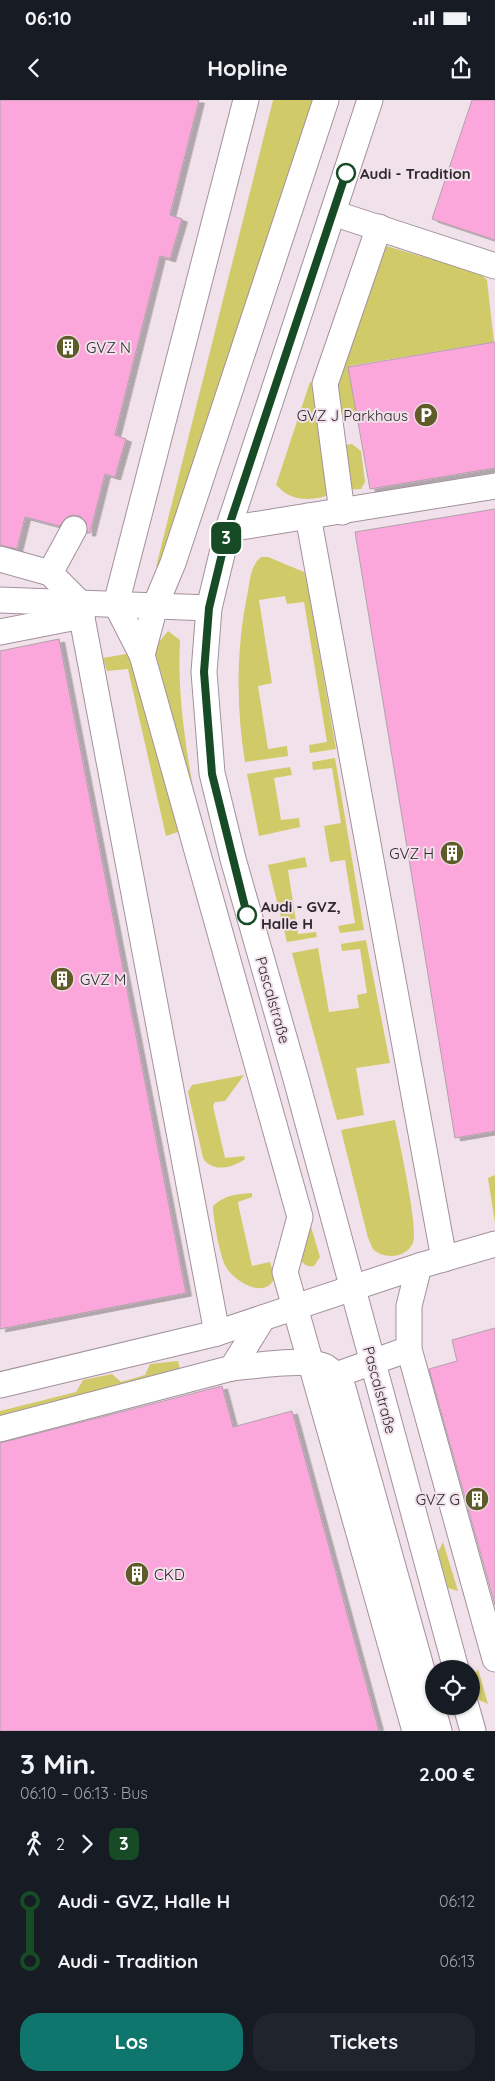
<!DOCTYPE html>
<html lang="de">
<meta charset="utf-8">
<style>
body{margin:0;font-family:Quicksand,sans-serif;background:#20242c;color:#f1f3f6;height:100vh;display:flex;flex-direction:column;font-size:19px;white-space:nowrap}
*{box-sizing:border-box;margin:0}
p{font-size:16px;color:#9ea1a6}
.icon{flex:none;width:28px;height:28px;fill:none;stroke:currentColor;stroke-width:2;stroke-linecap:round;stroke-linejoin:round}
.map{position:relative;height:1631px;overflow:hidden}
.sheet{display:flex;flex-direction:column;background:#171b24;flex:1}
.sheet>*{flex:none}
.badge{padding:0 10px;border-radius:8px;font-size:18px;line-height:32px}
.tools{position:absolute;left:425px;top:1560px;display:grid;gap:10px}
.tools a{display:grid;place-items:center;width:55px;height:55px;border-radius:50%;background:#171b24;box-shadow:0 1px 4px #0004;font-size:25px}
.map>.badge{position:absolute;translate:-50% -50%;box-shadow:0 0 0 2px #fff}
.legs{display:flex;align-items:center;gap:8px;height:55px;padding:0 20px;font-size:16px}
.legs p{margin-inline-start:auto}
.headline{display:flex;align-items:center;justify-content:space-between;height:85px;padding:0 20px}
h1{font-size:28px;font-weight:700;line-height:38px}
.cta{display:flex;gap:10px;margin-top:auto;padding:10px 20px}
.cta a{flex:1;height:58px;border-radius:20px;background:#0f766e;color:#fff;font-size:20px;font-weight:700;line-height:58px;text-align:center}
.cta a+a{background:#20242c;color:#f1f3f6}
ul{padding:0 20px;list-style:none}
li{display:flex;align-items:center;gap:18px;height:60px;font-size:19px}
li i{display:grid;place-items:center;width:8px;height:100%;margin:0 6px;background:currentColor}
li i::after{content:'';width:12px;height:12px;margin:-6px;border:4px solid;border-radius:50%;background:#171b24}
li p{margin-inline-start:auto}
li:first-child i{background:linear-gradient(#0000 50%,currentColor 0)}
li:last-child i{background:linear-gradient(currentColor 50%,#0000 0)}
.status{display:flex;justify-content:space-between;align-items:center;height:35px;padding:0 25px;background:#171b24;direction:ltr}
.status svg{height:14px;fill:currentColor}
header{display:flex;justify-content:space-between;align-items:center;height:65px;padding:0 20px;background:#171b24;font-size:22px;font-weight:700}
.map>svg:first-child{display:block}
.green{fill:#d1ca69}
.building{fill:#fca7dc;stroke:#b1a2ab;filter:url(#shadow)}
.lines{fill:none;stroke-linecap:round;stroke-linejoin:round}
.minor-casing{stroke:#a2929b;stroke-width:27}
.minor{stroke:#fff;stroke-width:25}
.line-1-casing{stroke:#fff;stroke-width:11}
.line-1{stroke:#174b26;stroke-width:8}
.stop-1-dot{fill:#fff;stroke:#174b26;stroke-width:2.5}
.labels{text-anchor:middle;dominant-baseline:central;stroke-width:4;stroke-linejoin:round;paint-order:stroke}
.stop-label{font-size:15px;font-weight:bold;fill:#2f292d;stroke:#f1e1ea;text-anchor:start}
.poi-label{font-size:15px;fill:#2f292d;stroke:#f1e1ea;text-anchor:start}
.street-label{font-size:15px;fill:#2f292d;stroke:#f1e1ea}
</style>
<div class="status"><b>06:10</b><svg viewBox="0 0 49 12"><path d="M0 12V9h3v3zM5 12V6h3v6zM10 12V3h3v9zM15 12V0h3v12zM26 1h20v11H26zM47 4h2v5h-2z"/></svg></div>
<header><svg class="icon" aria-label="back" viewBox="0 0 24 24"><path d="M15 5l-7 7 7 7"/></svg>Hopline<svg class="icon" aria-label="share" viewBox="0 0 24 24"><path d="M12 15V3M7 8l5-5 5 5M5 13v7h14v-7"/></svg></header>
<div class="map">
<svg width="495" height="1631" viewBox="0 0 495 1631">
<defs>
<filter id="shadow"><feDropShadow dx="5.5" dy="3" stdDeviation="0" flood-color="#0004"/></filter>
</defs>
<rect width="100%" height="100%" fill="#f1e1ea"/>
<!-- green -->
<g class="green">
<polygon points="273,0 314,0 165,457 156,467"/>
<polygon points="383,145 481,174 487,180 494,242 349,266 357,312 334,317 330,290"/>
<path d="M310 282 319 285 332 393C321 400 300 401 289 395 284 393 280 388 276 385Z"/>
<polygon points="352,344 361,351 365,382 361,389 344,390 338,346"/>
<path d="M261 457H268L304 472 307 481 336 649 310 653 309 645 327 642 304 502 287 504 285 496 259 500 272 583 258 586 268 649 287 646 288 656 245 662C236 606 236 548 248 491 250 479 251 465 261 457Z"/>
<path d="M168 531 180 540C177 595 186 647 195 700L156 555V546Z"/>
<polygon points="126,554 132,557 181,731 166,736 128,569 107,571 103,558"/>
<polygon points="335,658 364,830 340,833 338,826 355,823 345,760 330,762 324,726 341,723 332,668 313,670 312,662"/>
<polygon points="290,667 292,675 274,678 281,720 299,718 300,727 259,736 247,674"/>
<polygon points="305,757 307,767 288,770 298,834 316,832 317,837 287,842 268,765"/>
<polygon points="366,840 390,963 356,968 364,1015 337,1020 292,853 318,848 329,912 359,908 357,895 367,893 360,849 342,851 341,844"/>
<path d="M244 975 225 1001 215 1002 213 1006 225 1058 244 1056 245 1059C233 1068 212 1073 203 1058L188 992 192 985Z"/>
<path d="M395 1020C399 1041 419 1129 413 1143 406 1158 384 1160 373 1149 371 1146 370 1141 368 1138L341 1030Z"/>
<polygon points="495,1075 495,1123 488,1078"/>
<path d="M252 1093V1097L238 1102 239 1108 252 1166 270 1162C271 1166 274 1172 274 1177 274 1181 271 1184 268 1186 255 1194 233 1179 226 1167 220 1157 213 1118 213 1106 225 1095 236 1094 252 1093Z"/>
<path d="M309 1120 320 1157 314 1166C307 1167 304 1165 300 1159Z"/>
<polygon points="178,1261 181,1272 0,1319 0,1311 76,1292 83,1280 112,1274 121,1282 145,1275 150,1264"/>
<polygon points="443,1442 458,1491 448,1488 438,1452"/>
<polygon points="478,1569 488,1604 479,1600 473,1578"/>
</g>
<!-- building -->
<g class="building">
<polygon points="0,0 199,0 170,115 182,119 170,159 160,156 115,335 126,339 115,377 105,374 90,433 87,433 86,422 80,416 73,415 67,417 59,426 25,417 17,449 0,445"/>
<polygon points="472,0 495,0 495,140 432,119"/>
<polygon points="495,242 495,368 370,389 348,267"/>
<polygon points="495,409 495,1031 455,1038 355,432"/>
<polygon points="59,539 186,1193 0,1229 0,551"/>
<polygon points="495,1228 495,1505 429,1269 457,1261 452,1240"/>
<polygon points="222,1286 233,1327 292,1311 379,1631 0,1631 0,1343"/>
</g>
<g class="lines">
<!-- minor casing -->
<g class="minor-casing">
<g id="minor">
<polyline points="246,0 116,504 142,555 300,1117 285,1172 415,1631"/>
<polyline points="370,0 228,429 209,508 204,572 212,673 233,759 296,979 456,1569"/>
<polyline points="333,113 495,166"/>
<polyline points="342,412 325,284 379,127"/>
<polyline points="308,416 444,1159"/>
<polyline points="228,429 495,386"/>
<polyline points="0,459 50,473 79,502 217,1233"/>
<polyline points="50,473 74,429"/>
<polyline points="0,500 209,508"/>
<polyline points="0,532 82,516"/>
<polyline points="142,555 155,506 173,463 326,0"/>
<polyline points="419,1166 409,1206 409,1249 495,1559"/>
<path d="M232 1268C254 1266 308 1257 326 1267 334 1272 338 1280 343 1288L439 1631"/>
<polyline points="336,1275 409,1249"/>
<polyline points="0,1285 217,1233 419,1166 495,1144"/>
<polyline points="0,1329 232,1268 263,1218"/>
<polyline points="466,1606 473,1631"/>
</g>
</g>
<!-- minor -->
<use href="#minor" class="minor"/>
</g>
<g class="lines">
<!-- line-1 casing -->
<g class="line-1-casing">
<polyline id="line-1" points="247,815 212,674 204,572 209,508 228,429 346,73"/>
</g>
<!-- line-1 -->
<use href="#line-1" class="line-1"/>
</g>
<!-- icons -->
<defs>
<g id="building-disc" transform="scale(1.25)"><circle r="9.5" fill="#5f5b28" stroke="#f1e1ea"/><path d="M-4-6H4V6H1V3H-1V6H-4ZM-2.5-4.3h1.7v1.8h-1.7ZM.8-4.3h1.7v1.8H.8ZM-2.5-1h1.7V.8h-1.7ZM.8-1h1.7V.8H.8Z" fill="#fff"/></g>
<g id="parking-disc" transform="scale(1.25)"><circle r="9.5" fill="#5f5b28" stroke="#f1e1ea"/><path d="M-3.5-5.5H1a3.5 3.5 0 0 1 0 7H-1V5.5H-3.5ZM-1-3.4V-.6H.8a1.4 1.4 0 0 0 0-2.8Z" fill="#fff"/></g>
</defs>
<g fill-rule="evenodd">
<use href="#building-disc" x="68" y="247"/>
<use href="#parking-disc" x="426" y="315"/>
<use href="#building-disc" x="452" y="753"/>
<use href="#building-disc" x="62" y="879"/>
<use href="#building-disc" x="477" y="1399"/>
<use href="#building-disc" x="137" y="1474"/>
</g>
<!-- markers -->
<g class="stop-1-dot">
<circle cx="346" cy="73" r="9"/>
<circle cx="247" cy="815" r="9"/>
</g>
<g class="labels">
<!-- stop labels -->
<g class="stop-label">
<text x="360" y="73">Audi - Tradition</text>
<text x="261" y="806">Audi - GVZ,<tspan x="261" dy="17">Halle H</tspan></text>
</g>
<!-- poi labels -->
<g class="poi-label">
<text x="86" y="247">GVZ N</text>
<text x="408" y="315" text-anchor="end">GVZ J Parkhaus</text>
<text x="434" y="753" text-anchor="end">GVZ H</text>
<text x="80" y="879">GVZ M</text>
<text x="460" y="1399" text-anchor="end">GVZ G</text>
<text x="154" y="1474">CKD</text>
</g>
<!-- street labels -->
<g class="street-label">
<text transform="translate(273 900) rotate(74)">Pascalstraße</text>
<text transform="translate(380 1290) rotate(75)">Pascalstraße</text>
</g>
</g>
</svg>
<div class="tools">
<a><svg class="icon" aria-label="locate" viewBox="0 0 24 24"><circle cx="12" cy="12" r="6"/><path d="M12 2v4M12 18v4M2 12h4M18 12h4"/></svg></a>
</div>
<b class="badge" style="left:226px;top:438px;background:#174b26;color:#fff">3</b>
</div>
<section class="sheet">
<div class="headline"><div><h1>3 Min.</h1><p>06:10 – 06:13 · Bus</p></div><b>2.00 €</b></div>
<div class="legs"><svg class="icon" aria-label="walk" viewBox="0 0 24 24"><circle cx="13" cy="4" r="2"/><path d="M13 8l-2 6 4 7M11 14l-3 7M7 12l3-4h3l4 4"/></svg>2<svg class="icon" aria-label="forward" viewBox="0 0 24 24"><path d="M9 5l7 7-7 7"/></svg><b class="badge" style="background:#174b26;color:#fff">3</b></div>
<ul>
<li><i style="color:#174b26"></i><b>Audi - GVZ, Halle H</b><p>06:12</p></li>
<li><i style="color:#174b26"></i><b>Audi - Tradition</b><p>06:13</p></li>
</ul>
<div class="cta"><a>Los</a><a>Tickets</a></div>
</section>
